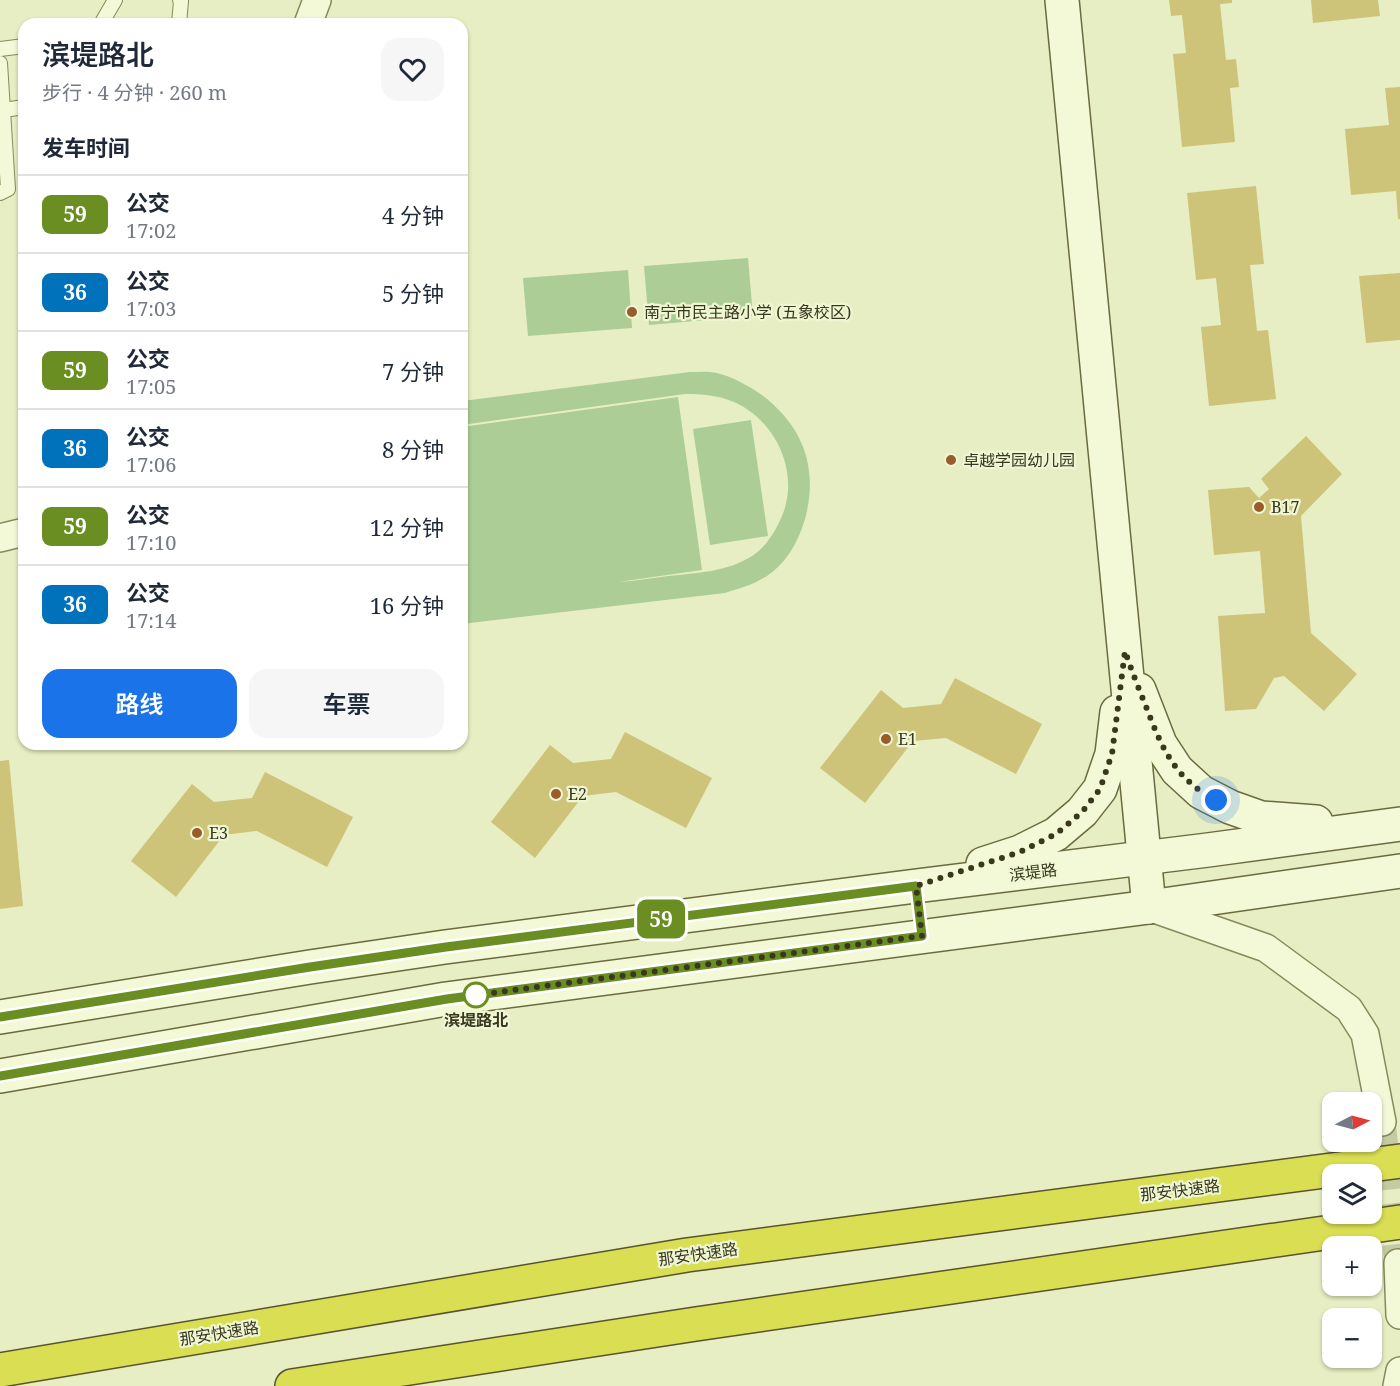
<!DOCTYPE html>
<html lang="zh">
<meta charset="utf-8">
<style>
body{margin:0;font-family:"Noto Serif","Noto Sans SC",serif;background:#f6f6f7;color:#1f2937;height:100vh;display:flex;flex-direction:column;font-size:22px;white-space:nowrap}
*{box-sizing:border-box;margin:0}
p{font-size:20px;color:#747a83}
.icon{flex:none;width:33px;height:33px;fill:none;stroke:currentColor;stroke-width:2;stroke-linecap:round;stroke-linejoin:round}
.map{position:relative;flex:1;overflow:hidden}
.details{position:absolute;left:18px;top:18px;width:450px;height:732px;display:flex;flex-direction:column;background:#fff;border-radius:18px;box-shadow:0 2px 4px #0004}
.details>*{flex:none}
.badge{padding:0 12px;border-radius:9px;font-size:21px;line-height:39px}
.needle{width:39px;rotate:84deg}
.controls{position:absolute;left:1322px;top:1092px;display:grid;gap:12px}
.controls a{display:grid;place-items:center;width:60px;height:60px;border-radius:12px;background:#fff;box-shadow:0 2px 4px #0004;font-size:30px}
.you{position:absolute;width:30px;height:30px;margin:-15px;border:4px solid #fff;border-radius:50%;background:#1a73e8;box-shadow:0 0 0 9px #1a73e833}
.map>.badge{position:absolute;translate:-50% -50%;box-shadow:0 0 0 3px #fff}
h2{padding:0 24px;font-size:22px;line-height:54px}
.round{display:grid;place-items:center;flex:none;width:63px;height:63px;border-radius:18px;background:#f6f6f7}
.summary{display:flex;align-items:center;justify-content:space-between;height:102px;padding:0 24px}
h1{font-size:28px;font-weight:600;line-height:45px}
.primary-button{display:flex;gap:12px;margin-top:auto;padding:12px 24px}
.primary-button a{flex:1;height:69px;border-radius:18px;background:#1a73e8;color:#fff;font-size:24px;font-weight:600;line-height:69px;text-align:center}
.primary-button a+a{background:#f6f6f7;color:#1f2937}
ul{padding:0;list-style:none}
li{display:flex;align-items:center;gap:18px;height:78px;padding:0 24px;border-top:2px solid #e0e1e3}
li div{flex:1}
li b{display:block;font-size:22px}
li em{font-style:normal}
li .badge{min-width:66px;font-weight:700;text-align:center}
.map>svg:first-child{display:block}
.green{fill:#adcd97}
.building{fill:#cdc479}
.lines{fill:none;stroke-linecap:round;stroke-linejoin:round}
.street-tunnel{stroke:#c4caa2;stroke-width:27;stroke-dasharray:27 14;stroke-linecap:butt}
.lane-casing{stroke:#88895a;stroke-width:16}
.street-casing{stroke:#88895a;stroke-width:30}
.secondary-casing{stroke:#6b6a3d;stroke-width:36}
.highway-casing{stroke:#57542e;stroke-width:36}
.lane{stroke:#f3f9d7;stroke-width:14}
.street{stroke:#f3f9d7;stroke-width:27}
.secondary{stroke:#f3f9d7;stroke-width:33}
.highway{stroke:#d9de53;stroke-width:33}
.line-casing{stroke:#fff;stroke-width:14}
.line{stroke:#6b8e23;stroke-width:9}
.walk{stroke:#39381e;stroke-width:6;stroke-dasharray:0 10.8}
.poi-dot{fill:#985d29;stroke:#eff6d3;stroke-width:2}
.stop-dot{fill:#fff;stroke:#6b8e23;stroke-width:3}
.labels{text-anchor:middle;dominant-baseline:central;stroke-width:4.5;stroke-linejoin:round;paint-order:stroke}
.poi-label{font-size:16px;fill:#39381e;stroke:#eff6d3;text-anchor:start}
.street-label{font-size:16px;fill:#39381e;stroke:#eff6d3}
.stop-label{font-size:16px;font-weight:bold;fill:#39381e;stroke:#eff6d3}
</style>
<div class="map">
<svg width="1400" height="1386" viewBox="0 0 1400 1386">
<rect width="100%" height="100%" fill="#e7eec3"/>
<!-- green -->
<g class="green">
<polygon points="748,258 753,316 649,325 644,266"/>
<polygon points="628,270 632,328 528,336 523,278"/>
<path d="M690 372C698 372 708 371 717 373 733 377 749 386 762 395 801 425 817 463 807 511 802 534 790 559 771 573 757 584 741 588 725 593L462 624V427L678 397 702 570 618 582C634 581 651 578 668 576 696 573 727 572 752 556 766 547 775 532 782 516 800 474 777 421 734 402 717 395 703 394 685 394L462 425V401Z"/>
<polygon points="751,420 768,536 710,545 693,429"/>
</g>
<!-- building -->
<g class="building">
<polygon points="1169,0 1232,0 1232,3 1220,4 1226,60 1236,59 1239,87 1230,88 1235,142 1182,147 1173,54 1186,53 1182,15 1171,16"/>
<polygon points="1311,0 1378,0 1380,16 1313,23"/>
<polygon points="1400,87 1400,219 1398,219 1396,191 1351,195 1345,129 1389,125 1385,88"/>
<polygon points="1256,186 1264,264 1250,265 1257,331 1268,330 1276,399 1209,406 1201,327 1221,325 1216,278 1196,280 1187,193"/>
<polygon points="1400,273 1400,340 1366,343 1359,276"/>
<polygon points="1306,436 1342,474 1301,516 1311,633 1357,674 1324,711 1284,676 1274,678 1256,709 1225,711 1218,616 1265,613 1260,551 1214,555 1208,490 1249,487 1259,498 1269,489 1261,479"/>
<polygon points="955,678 1042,724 1016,774 946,738 913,741 865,803 820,768 881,690 903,708 941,704"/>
<polygon points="625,732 712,778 686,828 616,792 583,796 535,858 491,822 550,745 573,763 611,759"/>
<polygon points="9,760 23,906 0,909 0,761"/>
<polygon points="265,772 353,817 327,867 257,831 224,835 176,897 131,861 192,784 214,802 252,798"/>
</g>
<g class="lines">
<!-- street-tunnel -->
<polyline class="street-tunnel" points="1382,1122 1398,1263"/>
<!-- lane casing -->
<g class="lane-casing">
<g id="lane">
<polyline points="101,24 115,0"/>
<polyline points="179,24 181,1 180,0"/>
<polyline points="0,49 24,46"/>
<polyline points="0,63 8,189 0,193"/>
<polyline points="4,110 24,107"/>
</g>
</g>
<!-- street casing -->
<g class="street-casing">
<g id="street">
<polyline points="308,24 317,0"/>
<polyline points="0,538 24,532"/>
<polyline points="1149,907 1266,948 1349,1009 1365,1034 1382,1122"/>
<polyline points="1398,1263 1400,1315"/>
<polyline points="1397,1386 1400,1371"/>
</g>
</g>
<!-- secondary casing -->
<g class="secondary-casing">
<g id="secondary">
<polyline points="1062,0 1149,907"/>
<polyline points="1139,690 1160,744 1177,770 1201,792 1230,807 1261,818 1316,822"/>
<polyline points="983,864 1020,852 1056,834 1082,812 1100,789 1112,754 1117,712"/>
<polyline points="0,1017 310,967 445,947 916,886 1208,850 1400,824"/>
<polyline points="0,1076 446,999 1149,907 1400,871"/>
</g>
</g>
<!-- highway casing -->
<g class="highway-casing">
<g id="highway">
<polyline points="0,1370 687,1255 1400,1161"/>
<polyline points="292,1386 696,1324 1400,1222"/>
</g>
</g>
<!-- lane -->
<use href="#lane" class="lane"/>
<!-- street -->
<use href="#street" class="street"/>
<!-- secondary -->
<use href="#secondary" class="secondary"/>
<!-- highway -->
<use href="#highway" class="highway"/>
</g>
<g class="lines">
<!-- line casing -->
<g class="line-casing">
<polyline id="line" points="0,1017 310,967 446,947 916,886 922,936 447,999 0,1076"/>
</g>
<!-- line -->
<use href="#line" class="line"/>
<!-- walk -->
<path class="walk" d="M476 995 469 996 922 936 916 886 1020 852 1056 834 1082 812 1100 789 1112 754 1125 651C1131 669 1138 687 1145 704 1161 746 1174 779 1216 800"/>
</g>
<!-- markers -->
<g class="poi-dot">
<circle cx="632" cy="312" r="6"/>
<circle cx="951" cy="460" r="6"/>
<circle cx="1259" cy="507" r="6"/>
<circle cx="886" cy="739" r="6"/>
<circle cx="556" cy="794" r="6"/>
<circle cx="197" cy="833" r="6"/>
</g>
<circle class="stop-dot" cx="476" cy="995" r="12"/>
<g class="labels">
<!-- poi labels -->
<g class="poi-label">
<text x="644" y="312">南宁市民主路小学 (五象校区)</text>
<text x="963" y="460">卓越学园幼儿园</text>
<text x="1271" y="507">B17</text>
<text x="898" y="739">E1</text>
<text x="568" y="794">E2</text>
<text x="209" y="833">E3</text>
</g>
<!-- street labels -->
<g class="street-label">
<text transform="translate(1033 872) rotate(-7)">滨堤路</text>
<text transform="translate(1180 1190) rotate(-7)">那安快速路</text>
<text transform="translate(698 1254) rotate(-8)">那安快速路</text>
<text transform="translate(219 1333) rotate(-9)">那安快速路</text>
</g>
<!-- stop labels -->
<g class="stop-label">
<text x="476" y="1020">滨堤路北</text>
</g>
</g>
</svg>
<div class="controls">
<a><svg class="needle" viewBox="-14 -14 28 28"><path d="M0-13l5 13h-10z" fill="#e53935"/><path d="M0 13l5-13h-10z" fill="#747a83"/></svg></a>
<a><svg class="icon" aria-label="layers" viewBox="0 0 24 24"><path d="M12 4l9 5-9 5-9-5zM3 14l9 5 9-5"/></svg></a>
<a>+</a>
<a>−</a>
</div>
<div class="you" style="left:1216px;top:800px"></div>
<b class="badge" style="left:661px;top:919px;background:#6b8e23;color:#fff">59</b>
<section class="details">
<div class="summary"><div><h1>滨堤路北</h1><p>步行 · 4 分钟 · 260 m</p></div><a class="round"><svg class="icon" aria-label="heart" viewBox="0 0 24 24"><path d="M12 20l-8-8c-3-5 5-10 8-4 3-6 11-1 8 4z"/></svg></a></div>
<h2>发车时间</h2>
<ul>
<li><span class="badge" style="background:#6b8e23;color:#fff">59</span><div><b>公交</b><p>17:02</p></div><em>4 分钟</em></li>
<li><span class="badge" style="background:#0072bc;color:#fff">36</span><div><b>公交</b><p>17:03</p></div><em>5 分钟</em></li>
<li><span class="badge" style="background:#6b8e23;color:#fff">59</span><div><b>公交</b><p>17:05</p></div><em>7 分钟</em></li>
<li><span class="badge" style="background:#0072bc;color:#fff">36</span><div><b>公交</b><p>17:06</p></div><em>8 分钟</em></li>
<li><span class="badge" style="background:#6b8e23;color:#fff">59</span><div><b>公交</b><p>17:10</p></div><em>12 分钟</em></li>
<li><span class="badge" style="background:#0072bc;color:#fff">36</span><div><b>公交</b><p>17:14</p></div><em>16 分钟</em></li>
</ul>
<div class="primary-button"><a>路线</a><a>车票</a></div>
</section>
</div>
